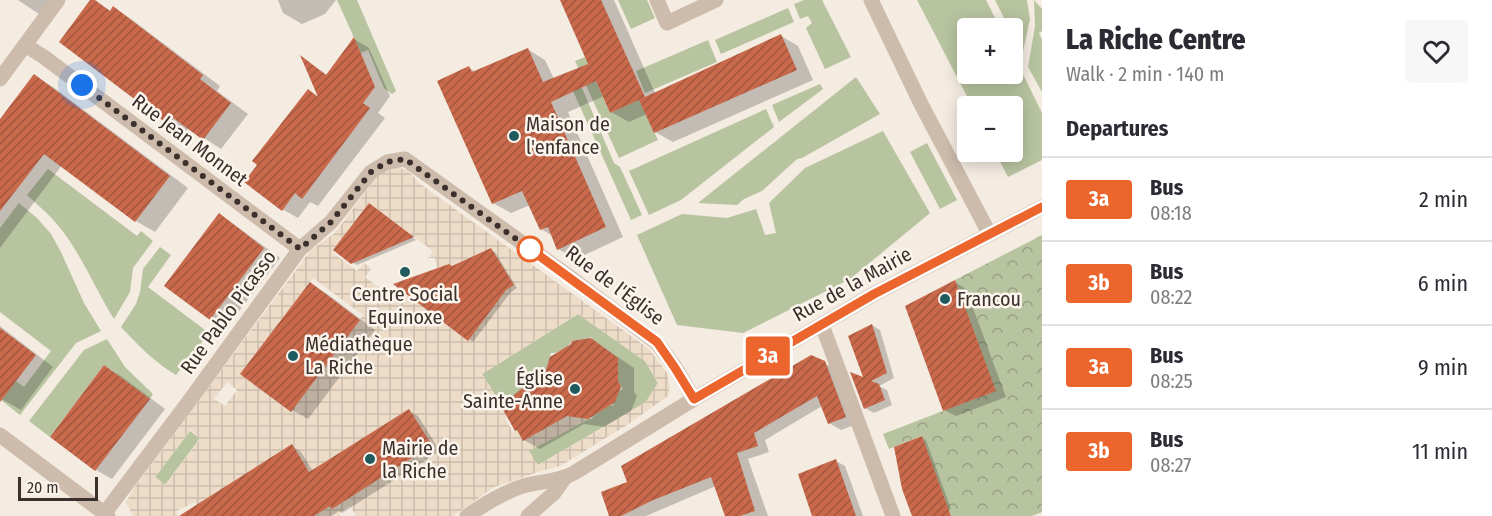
<!DOCTYPE html>
<meta charset="utf-8">
<style>
body{margin:0;font-family:"Fira Sans Condensed",sans-serif;background:#f7f7f7;color:#2b2b33;height:100vh;display:flex;flex-direction:column;font-size:22px;white-space:nowrap}
*{box-sizing:border-box;margin:0}
p{font-size:20px;color:#7c7c81}
.icon{flex:none;width:33px;height:33px;fill:none;stroke:currentColor;stroke-width:2;stroke-linecap:round;stroke-linejoin:round}
.map{position:relative;flex:1;overflow:hidden}
.side{display:flex;flex-direction:column;background:#fff;width:450px}
.side>*{flex:none}
.badge{padding:0 12px;border-radius:4px;font-size:21px;line-height:39px}
.controls{position:absolute;left:957px;top:18px;display:grid;gap:12px}
.controls a{display:grid;place-items:center;width:66px;height:66px;border-radius:6px;background:#fff;box-shadow:0 3px 15px #0003;font-size:30px}
.scale{position:absolute;left:18px;bottom:15px;width:80px;box-sizing:border-box;padding-left:6px;border:3px solid #3b302b;border-top:0;font-size:16px;line-height:21px;white-space:nowrap;color:#3b302b;-webkit-text-stroke:4px #fbf5ee;paint-order:stroke}
.you{position:absolute;width:30px;height:30px;margin:-15px;border:4px solid #fff;border-radius:50%;background:#1a73e8;box-shadow:0 0 0 9px #1a73e833}
.map>.badge{position:absolute;translate:-50% -50%;box-shadow:0 0 0 3px #fff}
h2{padding:0 24px;font-size:22px;line-height:54px}
.round{display:grid;place-items:center;flex:none;width:63px;height:63px;border-radius:6px;background:#f7f7f7}
.overview{display:flex;align-items:center;justify-content:space-between;height:102px;padding:0 24px}
h1{font-size:28px;font-weight:800;line-height:45px}
ul{padding:0;list-style:none}
li{display:flex;align-items:center;gap:18px;height:84px;padding:0 24px;border-top:2px solid #e1e1e2}
li div{flex:1}
li b{display:block;font-size:22px}
li em{font-style:normal}
li .badge{min-width:66px;font-weight:700;text-align:center}
main{display:flex;flex:1;min-height:0}
.map>svg:first-child{display:block}
.green{fill:#b8c4a0}
.forest{fill:url(#forest-crowns)}
.plaza{fill:url(#plaza-grid);fill-rule:evenodd}
.shadow{fill:#0003}
.building{fill:url(#building-hatch)}
.lines{fill:none;stroke-linecap:round;stroke-linejoin:round}
.minor{stroke:#cdbbac;stroke-width:15}
.tertiary{stroke:#cdbbac;stroke-width:15}
.line-casing{stroke:#fff;stroke-width:14}
.line{stroke:#ec652c;stroke-width:9}
.walk{stroke:#3b302b;stroke-width:6;stroke-dasharray:0 10.8}
.poi-dot{fill:#1f5a5e;stroke:#fbf5ee;stroke-width:2}
.stop-dot{fill:#fff;stroke:#ec652c;stroke-width:3}
.labels{text-anchor:middle;dominant-baseline:central;stroke-width:5;stroke-linejoin:round;paint-order:stroke}
.poi-label{font-size:20px;fill:#3b302b;stroke:#fbf5ee;text-anchor:start}
.street-label{font-size:20px;fill:#3b302b;stroke:#fbf5ee}
</style>
<main>
<div class="map">
<svg width="1042" height="516" viewBox="0 0 1042 516">
<defs>
<pattern id="forest-crowns" width="20" height="18" patternUnits="userSpaceOnUse" patternTransform="scale(1.5)"><rect width="20" height="18" fill="#b8c4a0"/><path d="M2 6a3 3 0 1 1 6 0M12 15a3 3 0 1 1 6 0" fill="none" stroke="#97a083"/></pattern>
<pattern id="plaza-grid" width="8" height="8" patternUnits="userSpaceOnUse" patternTransform="scale(1.5)"><rect width="8" height="8" fill="#ecdcc8"/><path d="M0 4h8M4 0v8" fill="none" stroke="#cbbdac"/></pattern>
<pattern id="building-hatch" width="6" height="6" patternUnits="userSpaceOnUse" patternTransform="scale(1.5)"><rect width="6" height="6" fill="#c8694b"/><path d="M-1 1l2-2M0 6l6-6M5 7l2-2" fill="none" stroke="#a4573f"/></pattern>
</defs>
<rect width="100%" height="100%" fill="#f4ebe1"/>
<!-- green -->
<g class="green">
<polygon points="337,0 357,0 396,91 392,94 384,88 368,50 361,53"/>
<polygon points="618,0 647,0 655,18 631,29"/>
<polygon points="804,0 822,0 851,57 825,69 806,28 812,23 808,16 800,19 794,4"/>
<polygon points="917,0 986,0 1000,28 968,28 968,74 1012,74 1013,54 1042,113 1042,160 1008,177 995,152 1012,152 1012,106 972,106"/>
<polygon points="995,0 1027,0 1030,19 1022,56 1013,36 1012,28 1009,28"/>
<polygon points="1034,0 1042,9 1042,31 1039,33 1042,40 1042,92 1028,67 1035,26"/>
<polygon points="788,8 794,22 721,54 715,40"/>
<polygon points="708,40 717,62 645,93 636,71"/>
<polygon points="585,57 610,113 639,100 658,140 619,158 575,61"/>
<polygon points="856,77 880,114 802,158 797,159 762,191 744,199 737,205 698,203"/>
<polygon points="568,80 579,81 614,163 620,167 642,215 631,220"/>
<polygon points="820,84 823,89 779,122 772,105"/>
<polygon points="766,109 774,127 681,200 649,215 629,171"/>
<polygon points="883,131 930,213 850,279 743,333 677,325 637,235 682,214 727,218 756,209 765,235 776,233 769,203 805,168"/>
<polygon points="927,143 957,200 940,209 910,152"/>
<path d="M48 169 137 236 141 231 153 241 133 268 130 292 114 319C96 290 82 256 61 229 51 216 39 206 27 195Z"/>
<polygon points="19,203 37,218 51,234 61,252 84,303 101,331 76,343 20,415 1,400 16,381 24,387 51,351 0,312 0,228"/>
<path d="M160 247 171 255 148 287 209 333 176 375C154 362 138 345 121 327L136 304 140 292 143 269Z"/>
<path d="M578 314 645 361 658 383 646 402 538 465 528 451 589 419H592L593 416 610 405 613 406 614 404H611L619 389 620 391 623 389 614 375 615 366H618V363L611 357 613 354 600 351 591 337 574 344 575 341H572C569 347 558 354 551 353L550 356 554 357 562 370 502 406 482 374Z"/>
<polygon points="107,339 125,367 153,394 150,399 104,365 50,437 29,421 84,350"/>
<polygon points="190,431 200,438 165,485 155,477"/>
</g>
<!-- forest -->
<polygon class="forest" points="1042,235 1042,512 1032,516 951,516 921,436 889,449 883,434 995,391 955,280"/>
<!-- plaza -->
<path class="plaza" d="M393 167 408 170 419 183 649 349 667 373 670 386 668 396 627 425 560 466 541 471 494 487 453 516H354L356 515 350 506 339 513 341 516H314L330 506 332 508 431 446 409 409 309 472 292 445 201 513 195 502 176 511 178 516H133L126 502 136 485 311 250 335 233 379 174ZM369 203 433 251 427 260 429 258H435L437 268 443 273 454 265 491 248 514 285 484 303 492 309 468 341 403 292 396 300 365 277 371 269 364 263 357 271 332 252ZM313 278 363 315 347 338 240 374ZM578 314 645 361 658 383 646 402 538 465 529 451 589 419 590 414 565 412 553 424 550 426 548 423 535 432 537 435 533 436 532 434 517 430 513 432 505 419 508 416 482 374ZM227 382 237 390 225 406 214 399ZM190 431 200 439 165 485 155 477Z"/>
<!-- shadow -->
<g class="shadow">
<polygon points="18,0 54,0 42,16"/>
<polygon points="92,0 111,11 114,8 131,19 220,86 217,91 248,114 221,149 189,128 185,132 167,122 61,42"/>
<polygon points="278,0 336,0 325,14 302,24 283,13"/>
<polygon points="561,0 614,0 655,93 781,36 798,46 813,80 673,142 655,132 647,114 629,122 611,112 604,96 568,112 623,237 576,259 558,249 554,237 541,229 530,205 511,213 493,203 469,68 476,72 527,49 545,60 554,79 590,65"/>
<polygon points="354,39 369,48 390,96 378,113 385,118 318,206 310,202 298,218 282,209 308,91 320,97 303,58 327,75"/>
<polygon points="35,76 53,87 188,188 155,232 136,221 62,165 0,248 0,122"/>
<polygon points="374,208 416,240 357,265 352,262"/>
<polygon points="219,215 235,225 280,258 226,328 211,319"/>
<polygon points="491,250 495,252 517,288 511,292 473,342 469,339 452,267"/>
<polygon points="955,282 966,289 1006,397 956,416 944,410"/>
<polygon points="310,284 326,293 375,330 308,419 292,410"/>
<polygon points="872,325 880,330 894,378 879,386 887,390 892,405 874,413 865,408"/>
<polygon points="0,326 53,367 21,410 0,398"/>
<polygon points="591,339 634,368 634,392 637,396 631,411 604,427 584,424 540,449 524,440 520,433 516,430 545,377"/>
<polygon points="824,363 837,370 857,424 841,430 829,423 822,406 765,440 769,452 748,459 768,516 726,516 716,486 646,516 611,516 629,483"/>
<polygon points="105,367 121,376 165,409 112,479 96,470 52,437"/>
<polygon points="409,411 418,416 440,451 342,513 339,511 331,516 209,516 292,446 301,452 313,471"/>
<polygon points="922,438 926,440 951,509 932,516 914,516"/>
<polygon points="836,461 845,466 863,516 818,516"/>
</g>
<!-- building -->
<g class="building">
<polygon points="90,0 95,0 110,11 113,6 203,75 200,79 231,103 203,140 172,117 166,123 59,42"/>
<polygon points="560,0 601,0 645,97 781,34 797,70 654,133 639,100 610,113 596,81 551,102 606,227 557,250 548,227 540,230 522,191 492,204 437,81 469,66 472,72 528,48 543,82 588,64"/>
<polygon points="354,37 375,87 363,103 370,108 302,199 295,193 282,211 244,182 257,165 252,161 308,89 318,97 300,55 326,75"/>
<polygon points="34,74 170,176 135,222 44,154 0,211 0,119"/>
<polygon points="369,203 414,237 351,264 333,250"/>
<polygon points="219,213 264,248 210,320 164,286"/>
<polygon points="491,248 514,285 506,290 468,341 393,284 449,264 452,266"/>
<polygon points="955,280 996,391 943,411 905,306"/>
<polygon points="310,282 360,320 291,412 240,374"/>
<polygon points="872,324 887,373 871,381 879,384 885,400 864,409 850,372 863,377 848,336"/>
<polygon points="0,328 36,355 0,402"/>
<polygon points="591,338 618,358 618,381 621,386 615,402 588,419 567,416 523,441 517,430 515,431 501,406 520,390 544,376 550,357 571,344 572,341"/>
<polygon points="811,355 825,361 846,417 828,424 817,396 754,433 758,446 737,453 755,511 740,516 725,516 711,477 651,501 621,516 609,516 601,492 627,482 621,466"/>
<polygon points="104,365 150,399 95,471 50,437"/>
<polygon points="409,409 432,445 332,509 330,506 314,516 179,516 292,444 309,472"/>
<polygon points="922,436 935,472 951,516 912,516 902,489 894,447"/>
<polygon points="836,459 856,516 812,516 798,474"/>
</g>
<g class="lines">
<!-- minor -->
<g class="minor">
<polyline points="657,0 667,23 716,0"/>
<polyline points="871,0 921,104 989,233"/>
<polyline points="25,45 44,57 300,249"/>
<polyline points="0,79 58,0"/>
<polyline points="822,325 893,516"/>
<polyline points="0,435 108,516"/>
<polyline points="104,514 187,404 300,249 331,222 371,172 387,162 405,159 567,275 657,343 675,367 694,399"/>
</g>
<!-- tertiary -->
<g class="tertiary">
<path d="M467 516C485 504 502 493 523 486 540 481 558 482 574 473L694 399 874 294 1042 207"/>
<polyline points="528,516 554,493 564,479"/>
</g>
</g>
<g class="lines">
<!-- line casing -->
<g class="line-casing">
<polyline id="line" points="530,249 657,342 675,368 694,399 874,294 1042,207"/>
</g>
<!-- line -->
<use href="#line" class="line"/>
<!-- walk -->
<polyline class="walk" points="82,85 300,249 331,222 371,172 387,162 405,159 530,249"/>
</g>
<!-- markers -->
<g class="poi-dot">
<circle cx="514" cy="136" r="6"/>
<circle cx="405" cy="272" r="6"/>
<circle cx="945" cy="299" r="6"/>
<circle cx="293" cy="356" r="6"/>
<circle cx="575" cy="389" r="6"/>
<circle cx="370" cy="459" r="6"/>
</g>
<circle class="stop-dot" cx="530" cy="249" r="12"/>
<g class="labels">
<!-- poi labels -->
<g class="poi-label">
<text x="526" y="124">Maison de<tspan x="526" dy="23">l'enfance</tspan></text>
<text x="405" y="294" text-anchor="middle">Centre Social<tspan x="405" dy="23">Equinoxe</tspan></text>
<text x="957" y="299">Francou</text>
<text x="305" y="344">Médiathèque<tspan x="305" dy="23">La Riche</tspan></text>
<text x="563" y="378" text-anchor="end">Église<tspan x="563" dy="23">Sainte-Anne</tspan></text>
<text x="382" y="448">Mairie de<tspan x="382" dy="23">la Riche</tspan></text>
</g>
<!-- street labels -->
<g class="street-label">
<text transform="translate(190 140) rotate(37)">Rue Jean Monnet</text>
<text transform="translate(852 284) rotate(-29)">Rue de la Mairie</text>
<text transform="translate(615 285) rotate(37)">Rue de l'Église</text>
<text transform="translate(228 312) rotate(-54)">Rue Pablo Picasso</text>
</g>
</g>
</svg>
<div class="controls">
<a>+</a>
<a>−</a>
</div>
<div class="scale">20 m</div>
<div class="you" style="left:82px;top:85px"></div>
<b class="badge" style="left:768px;top:356px;background:#ec652c;color:#fff">3a</b>
</div>
<section class="side">
<div class="overview"><div><h1>La Riche Centre</h1><p>Walk · 2 min · 140 m</p></div><a class="round"><svg class="icon" aria-label="heart" viewBox="0 0 24 24"><path d="M12 20l-8-8c-3-5 5-10 8-4 3-6 11-1 8 4z"/></svg></a></div>
<h2>Departures</h2>
<ul>
<li><span class="badge" style="background:#ec652c;color:#fff">3a</span><div><b>Bus</b><p>08:18</p></div><em>2 min</em></li>
<li><span class="badge" style="background:#ec652c;color:#fff">3b</span><div><b>Bus</b><p>08:22</p></div><em>6 min</em></li>
<li><span class="badge" style="background:#ec652c;color:#fff">3a</span><div><b>Bus</b><p>08:25</p></div><em>9 min</em></li>
<li><span class="badge" style="background:#ec652c;color:#fff">3b</span><div><b>Bus</b><p>08:27</p></div><em>11 min</em></li>
</ul>
</section>
</main>
